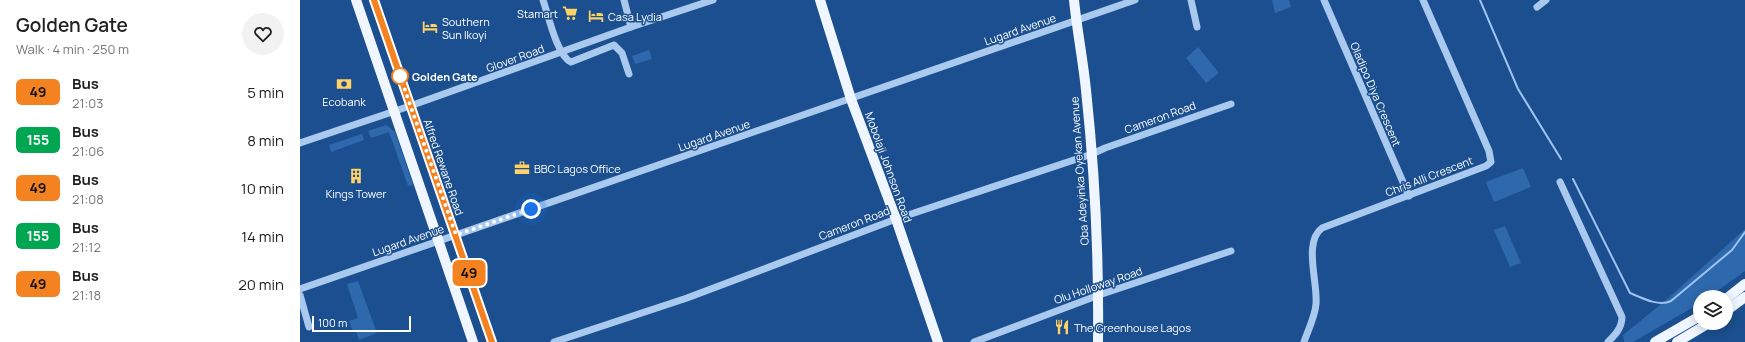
<!DOCTYPE html>
<meta charset="utf-8">
<style>
body{margin:0;font-family:Manrope,sans-serif;background:#f2f2f2;color:#222;height:100vh;display:flex;flex-direction:column;font-size:15px;white-space:nowrap}
*{box-sizing:border-box;margin:0}
p{font-size:13px;color:#767676}
.icon{flex:none;width:22px;height:22px;fill:none;stroke:currentColor;stroke-width:2;stroke-linecap:round;stroke-linejoin:round}
.map{position:relative;flex:1;overflow:hidden}
.details{display:flex;flex-direction:column;background:#fff;width:300px}
.details>*{flex:none}
.badge{padding:0 8px;border-radius:6px;font-size:14px;line-height:26px}
.fabs{position:absolute;left:1393px;top:290px;display:grid;gap:8px}
.fabs a{display:grid;place-items:center;width:40px;height:40px;border-radius:50%;background:#fff;box-shadow:0 2px 10px #0003;font-size:20px}
.scale{position:absolute;left:12px;bottom:10px;width:99px;box-sizing:border-box;padding-left:4px;border:2px solid #fff;border-top:0;font-size:11px;line-height:14px;white-space:nowrap;color:#fff;-webkit-text-stroke:3px #1b4f8f;paint-order:stroke}
.you{position:absolute;width:20px;height:20px;margin:-10px;border:3px solid #fff;border-radius:50%;background:#1a73e8;box-shadow:0 0 0 6px #1a73e833}
.map>.badge{position:absolute;translate:-50% -50%;box-shadow:0 0 0 2px #fff}
.round{display:grid;place-items:center;flex:none;width:42px;height:42px;border-radius:21px;background:#f2f2f2}
.overview{display:flex;align-items:center;justify-content:space-between;height:68px;padding:0 16px}
h1{font-size:19px;font-weight:600;line-height:30px}
ul{padding:0;list-style:none}
li{display:flex;align-items:center;gap:12px;height:48px;padding:0 16px}
li div{flex:1}
li b{display:block;font-size:15px}
li em{font-style:normal}
li .badge{min-width:44px;font-weight:700;text-align:center}
main{display:flex;flex:1;min-height:0}
.map>svg:first-child{display:block}
.green{fill:#2e69ad}
.lines{fill:none;stroke-linecap:round;stroke-linejoin:round}
.stream{stroke:#9cc4f0;stroke-width:2}
.minor{stroke:#a9c9ee;stroke-width:7}
.major{stroke:#f0f6ff;stroke-width:10}
.line-casing{stroke:#fff;stroke-width:9}
.line{stroke:#f58220;stroke-width:6}
.walk{stroke:#fff;stroke-width:4;stroke-dasharray:0 7.2}
.stop-dot{fill:#fff;stroke:#f58220;stroke-width:2}
.labels{text-anchor:middle;dominant-baseline:central;stroke-width:3;stroke-linejoin:round;paint-order:stroke}
.poi-label{font-size:11px;fill:#fff;stroke:#1b4f8f;text-anchor:start}
.street-label{font-size:11px;fill:#fff;stroke:#1b4f8f}
.stop-label{font-size:11px;font-weight:bold;fill:#fff;stroke:#1b4f8f;text-anchor:start}
</style>
<main>
<section class="details">
<div class="overview"><div><h1>Golden Gate</h1><p>Walk · 4 min · 250 m</p></div><a class="round"><svg class="icon" aria-label="heart" viewBox="0 0 24 24"><path d="M12 20l-8-8c-3-5 5-10 8-4 3-6 11-1 8 4z"/></svg></a></div>
<ul>
<li><span class="badge" style="background:#f58220;color:#111">49</span><div><b>Bus</b><p>21:03</p></div><em>5 min</em></li>
<li><span class="badge" style="background:#00a651;color:#fff">155</span><div><b>Bus</b><p>21:06</p></div><em>8 min</em></li>
<li><span class="badge" style="background:#f58220;color:#111">49</span><div><b>Bus</b><p>21:08</p></div><em>10 min</em></li>
<li><span class="badge" style="background:#00a651;color:#fff">155</span><div><b>Bus</b><p>21:12</p></div><em>14 min</em></li>
<li><span class="badge" style="background:#f58220;color:#111">49</span><div><b>Bus</b><p>21:18</p></div><em>20 min</em></li>
</ul>
</section>
<div class="map">
<svg width="1445" height="342" viewBox="0 0 1445 342">
<rect width="100%" height="100%" fill="#1b4f8f"/>
<!-- green -->
<g class="green">
<polygon points="972,0 989,0 991,7 975,13"/>
<polygon points="898,47 919,73 906,83 886,58"/>
<polygon points="349,50 352,59 335,64 332,56"/>
<polygon points="86,125 95,132 113,185 108,186 89,132 71,138 68,131"/>
<polygon points="62,134 64,140 31,152 29,145"/>
<polygon points="1223,168 1231,187 1194,202 1186,182"/>
<polygon points="1205,226 1221,263 1210,267 1194,230"/>
<polygon points="1445,229 1445,271 1409,297 1400,297 1400,303 1397,305 1333,342 1324,342 1323,335 1365,301"/>
<polygon points="58,281 77,333 59,340 56,331 53,332 49,321 58,318 47,284"/>
</g>
<g class="lines">
<!-- stream -->
<g class="stream">
<polyline points="1180,0 1218,89 1261,159"/>
<path d="M1273 179 1330 293C1342 298 1359 307 1371 301L1432 250 1445 232"/>
</g>
<!-- minor -->
<g class="minor">
<path d="M243 0C248 14 257 56 271 62L314 45 322 53 329 74"/>
<polyline points="324,0 331,27"/>
<polyline points="891,0 897,27"/>
<polyline points="1024,0 1109,196"/>
<polyline points="1237,7 1246,0"/>
<polyline points="0,143 110,106 331,27 413,0"/>
<path d="M1260 182 1322 317C1322 328 1315 335 1308 342"/>
<polyline points="0,289 835,0"/>
<polyline points="0,295 9,327"/>
<polyline points="254,342 387,298 596,219 792,154 805,148 931,104"/>
<polyline points="674,342 799,295 931,251"/>
<path d="M1004 342C1008 330 1015 317 1016 304 1018 282 1003 242 1022 228L1186 166 1191 162 1189 151 1123 0"/>
</g>
<!-- major -->
<g class="major">
<polyline points="56,0 173,342"/>
<polyline points="74,0 192,342"/>
<polyline points="520,0 551,99 596,219 638,342"/>
<path d="M774 0C777 30 783 60 786 90 795 174 799 258 798 342"/>
<polyline points="1426,299 1445,284"/>
<polyline points="1426,311 1445,297"/>
<polyline points="1355,342 1400,316"/>
<polyline points="1377,342 1409,323"/>
</g>
</g>
<g class="lines">
<!-- line casing -->
<g class="line-casing">
<polyline id="line" points="74,0 192,342"/>
</g>
<!-- line -->
<use href="#line" class="line"/>
<!-- walk -->
<polyline class="walk" points="100,76 156,235 231,209"/>
</g>
<!-- icons -->
<defs>
<g id="supermarket-bare" transform="scale(1.2)"><path d="M-6-5.5h2.5l.6 2H6L4.5 2H-2.5L-4.4-4H-6ZM-1.5 3.2a1.3 1.3 0 1 0 .1 0ZM3 3.2a1.3 1.3 0 1 0 .1 0Z" fill="#ffd166" stroke="#1b4f8f" stroke-width="2.5" paint-order="stroke"/></g>
<g id="hotel-bare" transform="scale(1.2)"><path d="M-6-4.5h1.5V1H6V5H4.5V3h-9V5H-6ZM-4 0a1.8 1.8 0 1 1 3.6 0ZM.5 0V-2.5h3Q6-2.5 6 0Z" fill="#ffd166" stroke="#1b4f8f" stroke-width="2.5" paint-order="stroke"/></g>
<g id="bank-bare" transform="scale(1.2)"><path d="M-6-4H6V4H-6ZM0-2.3a2.3 2.3 0 1 0 0 4.6a2.3 2.3 0 1 0 0-4.6Z" fill="#ffd166" stroke="#1b4f8f" stroke-width="2.5" paint-order="stroke"/></g>
<g id="office-bare" transform="scale(1.2)"><path d="M-6-3h4V-5.5h4V-3h4V5H-6ZM-1-4.5V-3h2v-1.5ZM-6 0V1H6V0Z" fill="#ffd166" stroke="#1b4f8f" stroke-width="2.5" paint-order="stroke"/></g>
<g id="building-bare" transform="scale(1.2)"><path d="M-4-6H4V6H1V3H-1V6H-4ZM-2.5-4.3h1.7v1.8h-1.7ZM.8-4.3h1.7v1.8H.8ZM-2.5-1h1.7V.8h-1.7ZM.8-1h1.7V.8H.8Z" fill="#ffd166" stroke="#1b4f8f" stroke-width="2.5" paint-order="stroke"/></g>
<g id="restaurant-bare" transform="scale(1.2)"><path d="M-5-6h1v4h1v-4h1v4h1v-4h1v5L-1.5 .5V6h-2V.5L-5-1ZM5-6V6H3V1.5H1.5Q1.5-4 5-6Z" fill="#ffd166" stroke="#1b4f8f" stroke-width="2.5" paint-order="stroke"/></g>
</defs>
<g fill-rule="evenodd">
<use href="#supermarket-bare" x="270" y="13"/>
<use href="#hotel-bare" x="296" y="16"/>
<use href="#hotel-bare" x="130" y="27"/>
<use href="#bank-bare" x="44" y="84"/>
<use href="#office-bare" x="222" y="168"/>
<use href="#building-bare" x="56" y="176"/>
<use href="#restaurant-bare" x="762" y="327"/>
</g>
<!-- markers -->
<circle class="stop-dot" cx="100" cy="76" r="8"/>
<g class="labels">
<!-- poi labels -->
<g class="poi-label">
<text x="258" y="13" text-anchor="end">Stamart</text>
<text x="308" y="16">Casa Lydia</text>
<text x="142" y="21">Southern<tspan x="142" dy="13">Sun Ikoyi</tspan></text>
<text x="44" y="101" text-anchor="middle">Ecobank</text>
<text x="234" y="168">BBC Lagos Office</text>
<text x="56" y="193" text-anchor="middle">Kings Tower</text>
<text x="774" y="327">The Greenhouse Lagos</text>
</g>
<!-- street labels -->
<g class="street-label">
<text transform="translate(720 29) rotate(-19)">Lugard Avenue</text>
<text transform="translate(215 58) rotate(-20)">Glover Road</text>
<text transform="translate(1076 94) rotate(67)">Oladipo Diya Crescent</text>
<text transform="translate(860 117) rotate(-20)">Cameron Road</text>
<text transform="translate(414 135) rotate(-19)">Lugard Avenue</text>
<text transform="translate(144 167) rotate(71)">Alfred Rewane Road</text>
<text transform="translate(589 167) rotate(70)">Mobolaji Johnson Road</text>
<text transform="translate(779 171) rotate(-94)">Oba Adeyinka Oyekan Avenue</text>
<text transform="translate(1129 176) rotate(-21)">Chris Alli Crescent</text>
<text transform="translate(554 223) rotate(-21)">Cameron Road</text>
<text transform="translate(108 240) rotate(-19)">Lugard Avenue</text>
<text transform="translate(798 285) rotate(-19)">Olu Holloway Road</text>
</g>
<!-- stop labels -->
<g class="stop-label">
<text x="112" y="76">Golden Gate</text>
</g>
</g>
</svg>
<div class="fabs">
<a><svg class="icon" aria-label="layers" viewBox="0 0 24 24"><path d="M12 4l9 5-9 5-9-5zM3 14l9 5 9-5"/></svg></a>
</div>
<div class="scale">100 m</div>
<div class="you" style="left:231px;top:209px"></div>
<b class="badge" style="left:169px;top:273px;background:#f58220;color:#111">49</b>
</div>
</main>
